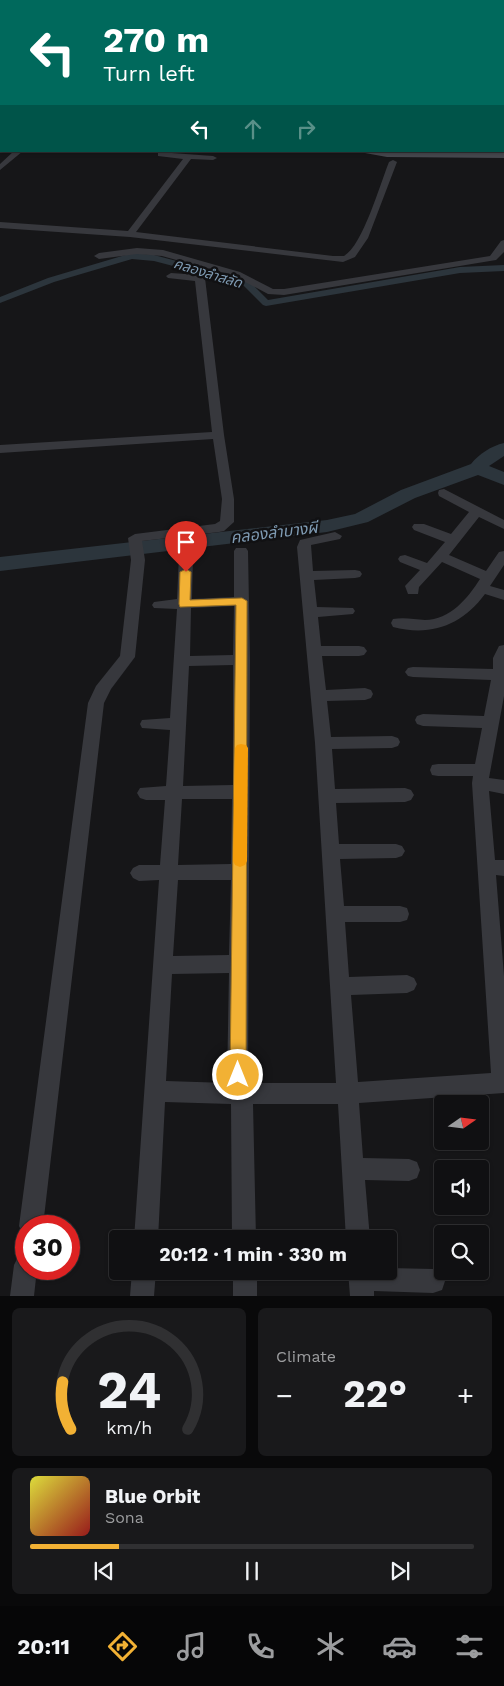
<!DOCTYPE html>
<html lang="en">
<head>
<meta charset="utf-8">
<style>
	body { margin:0; font-family:"Work Sans","Noto Sans Thai",sans-serif; background:#19191b; color:#f1f3f6; height:100vh; display:flex; flex-direction:column; font-size:19px; white-space:nowrap }
	* { box-sizing:border-box; margin:0 }
	p { font-size:16px; color:#9c9d9f }
	.icon { flex:none; width:28px; height:28px; fill:none; stroke:currentColor; stroke-width:2; stroke-linecap:round; stroke-linejoin:round }
	.map { position:relative; height:1296px; overflow:hidden }
	.details { display:flex; flex-direction:column; gap:12px; padding:12px; background:#09090a; flex:1 }
	.details>* { flex:none }
	.top-card { position:absolute; left:0px; top:0px; width:505px; height:152px; box-shadow:0 1px 4px #0004,0 0 0 1px #303032; background:#00695c; color:#fff; overflow:hidden }
	.needle { width:32px; rotate:76deg }
	.buttons { position:absolute; left:434px; top:1095px; display:grid; gap:10px }
	.buttons a { display:grid; place-items:center; width:55px; height:55px; border-radius:5px; background:#101012; box-shadow:0 1px 4px #0004,0 0 0 1px #303032; font-size:25px }
	.speed { position:absolute; left:15px; top:1215px; display:flex; gap:10px; font-size:25px; font-weight:700; text-align:center }
	.speed>* { display:grid; place-content:center; width:65px; height:65px; border-radius:50%; background:#101012; box-shadow:0 1px 4px #0004,0 0 0 1px #303032; line-height:1 }
	.speed .limit { border:8px solid #d22; background:#fff; color:#111 }
	.pin { position:absolute; display:grid; place-items:center; width:42px; height:42px; color:#fff; margin:-51px -21px; border-radius:50% 50% 50% 0; rotate:-45deg; box-shadow:0 0 5px #0007 }
	.pin .icon { rotate:45deg }
	.me { position:absolute; width:55px; margin:-28px; rotate:0deg; stroke-linejoin:round; filter:drop-shadow(0 0 4px #0008) }
	.turn { display:flex; align-items:center; gap:18px; height:105px; padding:0 20px; font-size:22px }
	.turn .icon { width:65px; height:65px; stroke-width:2.5 }
	.turn b { display:block; font-size:35px; line-height:42px }
	.lanes { display:flex; align-items:center; height:48px; padding:0 20px; background:#0003; justify-content:center; gap:25px; direction:ltr }
	.lanes .off { opacity:.35 }
	.big { font-size:38px; font-weight:700; line-height:1.1 }
	.details .tile { flex:1; display:flex; flex-direction:column; justify-content:center; gap:8px; min-width:0; padding:0 18px; border-radius:8px; background:#19191b }
	.details .dial { align-items:center; gap:0 }
	.dial svg { height:130px; overflow:visible; fill:none; stroke:#303032; stroke-width:7; stroke-linecap:round; text-anchor:middle }
	.dial text { fill:#f1f3f6; stroke:none }
	.song { display:flex; align-items:center; gap:15px }
	.cover { width:60px; height:60px; border-radius:8px; background:linear-gradient(135deg,hsl(60 70% 55%),hsl(0 70% 35%)) }
	.played { height:5px; border-radius:2px; background:linear-gradient(90deg,#f2b134 20%,#303032 20%) }
	.keys { display:flex; justify-content:space-around; direction:ltr }
	.heat { display:flex; justify-content:space-between; align-items:center; font-size:28px; direction:ltr }
	.details .tiles { flex:1; display:grid; gap:12px; grid-template-columns:1fr 1fr }
	.tile:last-child { grid-column:span 2 }
	.trip { position:absolute; left:109px; top:1230px; width:288px; height:50px; border-radius:5px; background:#101012; box-shadow:0 1px 4px #0004,0 0 0 1px #303032; font-weight:700; line-height:50px; text-align:center }
	.tab-bar { display:flex; height:80px; justify-content:space-around; align-items:center; background:#060607; color:#9c9d9f }
	.tab-bar .icon { width:35px; height:35px }
	.tab-bar .current { color:#f2b134 }
	.tab-bar b { font-size:22px; color:#f1f3f6 }
	.map>svg:first-child { display:block }
	.lines { fill:none; stroke-linecap:round; stroke-linejoin:round }
	.canal { fill:#2c353c; fill-rule:evenodd }
	.river { fill:#2c353c; fill-rule:evenodd }
	.minor { fill:#37383d; fill-rule:evenodd }
	.secondary { fill:#45474d; fill-rule:evenodd }
	.route { fill:#f2b134; stroke:#9d7322 }
	.slow { fill:#f59e0b }
	.labels { text-anchor:middle; stroke-width:5; stroke-linejoin:round; paint-order:stroke }
	.far-water-label { font-size:14px; font-style:italic; fill:#7f9bb3; stroke:#111113 }
	.water-label { font-size:16px; font-style:italic; fill:#7f9bb3; stroke:#111113 }
</style>
</head>
<body>
<div class="map">
<svg width="504" height="1296" viewBox="0 0 504 1296">
	<rect width="100%" height="100%" fill="#161618"/>
	<g class="lines">
		<!-- canal -->
		<path class="canal" d="M132,253L154,255L248,280L268,300L460,267L504,265V271L460,273L266,306L263,305L242,284L154,261L132,259L54,282L0,303V297L48,278Z"/>
		<!-- river -->
		<path class="river" d="M504,443V456L489,466L504,472V485L478,475L415,498L368,522L327,532L0,571V557L327,520L355,514L401,490L471,464C479,454 491,446 504,443Z"/>
		<!-- minor -->
		<path class="minor" d="M0,41H1V45H0Z
			M14,151H23L0,170V164Z
			M158,152L213,156L217,158L213,160L191,159L136,232L333,256H344C363,245 380,184 389,162L393,160L397,162L368,238L355,257L343,262L130,237L0,228V222L128,231L183,159L158,156Z
			M504,240V252L496,260L284,295L268,294L234,276L162,256L137,254L99,259L94,256L99,253L137,248L163,250L240,272L273,289H284L490,256L501,241Z
			M171,273L200,275L205,278L224,435L234,499V522L224,531L219,532L142,541L145,560L135,657L111,689L104,703L43,1226H26V1236L23,1234L19,1226L88,703L96,686L120,656L131,560L128,538L135,534L215,524L220,521L222,499L213,439L0,453V445L212,432L195,281L168,278L166,276Z
			M444,489L504,520V529L479,517L449,555L486,571L499,552L504,551V565L490,586L504,590V600L485,594C462,625 431,637 393,627L391,623L393,619C403,617 414,619 425,620C450,620 468,598 480,579L442,562L419,587L418,594H408L405,586L420,570L400,562L398,559L400,556L405,555L427,563L445,542L414,530L412,527L414,524H424L451,534L469,512L439,496L438,493L439,490Z
			M335,532L342,536L340,539L311,545L313,571L355,570L360,571L362,574L360,577L355,578L314,580L317,607L353,608L355,611L353,614L318,617L321,646H359L364,647L367,651L364,655L359,656H322L326,690L365,688L371,690L373,694L371,698L365,700L327,701L331,737L392,736L398,738L400,742L398,746L392,748L332,749L335,789L405,788L411,790L414,795L411,800L405,802L336,803L339,844H396L402,846L405,851L402,856L396,858L340,859L344,906H400L407,908L409,914L407,920L400,922H345L349,977L407,975L414,978L417,984L414,990L407,993L351,995L358,1082L491,1073L472,783L473,776H438L432,775L430,770L432,765L438,764H475L482,728L423,726L417,724L415,720L417,716L423,714L484,716L491,680L413,677L408,676L405,672L408,668L413,667L493,669V658L499,646L504,645V696L489,778L504,780V794L489,791L495,860H504V876L496,875L504,976V1093L359,1103L363,1158L409,1159L417,1162L420,1170L417,1178L409,1181L365,1180L370,1239H346L338,1104H253L256,1239H232L231,1104L165,1102L158,1239H134L159,880L139,881L133,878L130,873L133,868L139,865H160L165,800H146L140,798L137,793L140,788L166,786L170,730L142,728L140,724L142,720L170,718L177,609L154,608L152,605L154,602L177,599L179,556L181,553H191L193,556L192,599L234,597V551L236,548H246L248,551L250,660L248,1083H336L315,743L297,547L300,540ZM234,606L233,655L190,656L191,608ZM233,665V785L183,786L189,666ZM182,799H232L231,864L178,865ZM178,880H231L229,955L173,956ZM229,973L227,1083L166,1081L172,974Z
			M26,1253V1269H37L34,1296H10L14,1265L18,1257Z
			M388,1268L433,1269L442,1272L445,1281L442,1290L433,1293L374,1291V1296H350L348,1271H388Z
			M132,1271H156L154,1296H130Z
			M233,1271H257V1296H233Z"/>
		<!-- secondary -->
		<path class="secondary" d="M0,128H1V134H0Z
			M364,151L504,152V158L387,157L365,153Z"/>
	</g>
	<!-- route -->
	<path class="route" d="M186,569L191,572L190,600L242,598L247,601L246,1075L243,1081L238,1083L232,1081L230,1075L236,605L180,607L179,604L180,572Z"/>
	<!-- slow -->
	<path class="slow" d="M241,744L246,745L248,748L247,861L245,865L240,867L235,865L233,861L235,748L237,745Z"/>
	<g class="labels">
		<!-- far-water labels -->
		<g class="far-water-label">
			<text transform="translate(208 273) rotate(17)" y="5">คลองลำสลัด</text>
		</g>
		<!-- water labels -->
		<g class="water-label">
			<text transform="translate(274 532) rotate(-7)" y="6">คลองลำบางผี</text>
		</g>
	</g>
</svg>
<div class="buttons">
<a><svg class="needle" viewBox="-14 -14 28 28"><path d="M0-13l5 13h-10z" fill="#e53935"/><path d="M0 13l5-13h-10z" fill="#9c9d9f"/></svg></a>
<a><svg class="icon" aria-label="sound" viewBox="0 0 24 24"><path d="M4 9h4l5-4v14l-5-4H4zM17 9q2 3 0 6"/></svg></a>
<a><svg class="icon" aria-label="search" viewBox="0 0 24 24"><circle cx="10" cy="10" r="6"/><path d="M15 15l6 6"/></svg></a>
</div>
<div class="speed"><div class="limit">30</div></div>
<div class="pin" style="left:186px;top:572px;background:#d93025"><svg class="icon" aria-label="arrive" viewBox="0 0 24 24"><path d="M6 21V4h12l-3 4 3 4H6"/></svg></div>
<svg class="me" style="left:238px;top:1075px" viewBox="-20 -20 40 40"><circle r="17" fill="#f2b134" stroke="#fff" stroke-width="3"/><path d="M0-11L8 9 0 5-8 9z" fill="#fff"/></svg>
<div class="trip">20:12 · 1 min · 330 m</div>
<div class="top-card">
<div class="turn"><svg class="icon" aria-label="left" viewBox="0 0 24 24"><path d="M17 20v-9H6M10 6l-5 5 5 5"/></svg><div><b>270 m</b>Turn left</div></div>
<div class="lanes"><svg class="icon" aria-label="left" viewBox="0 0 24 24"><path d="M17 20v-9H6M10 6l-5 5 5 5"/></svg><svg class="icon off" aria-label="ahead" viewBox="0 0 24 24"><path d="M12 20V5M6 11l6-6 6 6"/></svg><svg class="icon off" aria-label="right" viewBox="0 0 24 24"><path d="M7 20v-9h11M14 6l5 5-5 5"/></svg></div>
</div>
</div>
<section class="details">
<div class="tiles">
<div class="tile dial"><svg viewBox="0 0 100 80">
<path d="M14 69A42 42 0 1 1 86 69"/>
<path d="M14 69A42 42 0 0 1 9 40" stroke="#f2b134"/>
<text x="50" y="56" font-size="32" font-weight="700">24</text>
<text x="50" y="72" font-size="11">km/h</text>
</svg></div>
<div class="tile"><p>Climate</p>
<div class="heat"><a>−</a><b class="big">22°</b><a>+</a></div>
</div>
<div class="tile">
<div class="song"><i class="cover"></i><div><b>Blue Orbit</b><p>Sona</p></div></div>
<div class="played"></div>
<div class="keys"><svg class="icon" aria-label="previous" viewBox="0 0 24 24"><path d="M18 5L8 12l10 7zM5 5v14"/></svg><svg class="icon" aria-label="pause" viewBox="0 0 24 24"><path d="M8 5v14M16 5v14"/></svg><svg class="icon" aria-label="next" viewBox="0 0 24 24"><path d="M6 5l10 7-10 7zM19 5v14"/></svg></div>
</div>
</div>
</section>
<nav class="tab-bar">
<b>20:11</b>
<svg class="icon current" aria-label="directions" viewBox="0 0 24 24"><path d="M12 3l9 9-9 9-9-9zM9 14v-3h6M13 9l2 2-2 2"/></svg>
<svg class="icon" aria-label="music" viewBox="0 0 24 24"><path d="M9 18V5l10-2v13"/><circle cx="6" cy="18" r="3"/><circle cx="16" cy="16" r="3"/></svg>
<svg class="icon" aria-label="phone" viewBox="0 0 24 24"><path d="M5 4h4l2 5-3 2q2 4 5 5l2-3 5 2v4C11 20 4 13 5 4z"/></svg>
<svg class="icon" aria-label="climate" viewBox="0 0 24 24"><path d="M12 3v18M4 7l16 10M4 17L20 7"/></svg>
<svg class="icon" aria-label="car" viewBox="0 0 24 24"><path d="M5 17H2v-5l4-1 3-4h7l3 4 3 1v5h-3M9 17h6M6 11h13"/><circle cx="7" cy="17" r="2"/><circle cx="17" cy="17" r="2"/></svg>
<svg class="icon" aria-label="filters" viewBox="0 0 24 24"><path d="M4 7h16M4 17h16"/><circle cx="9" cy="7" r="2"/><circle cx="15" cy="17" r="2"/></svg>
</nav>
</body>
</html>
